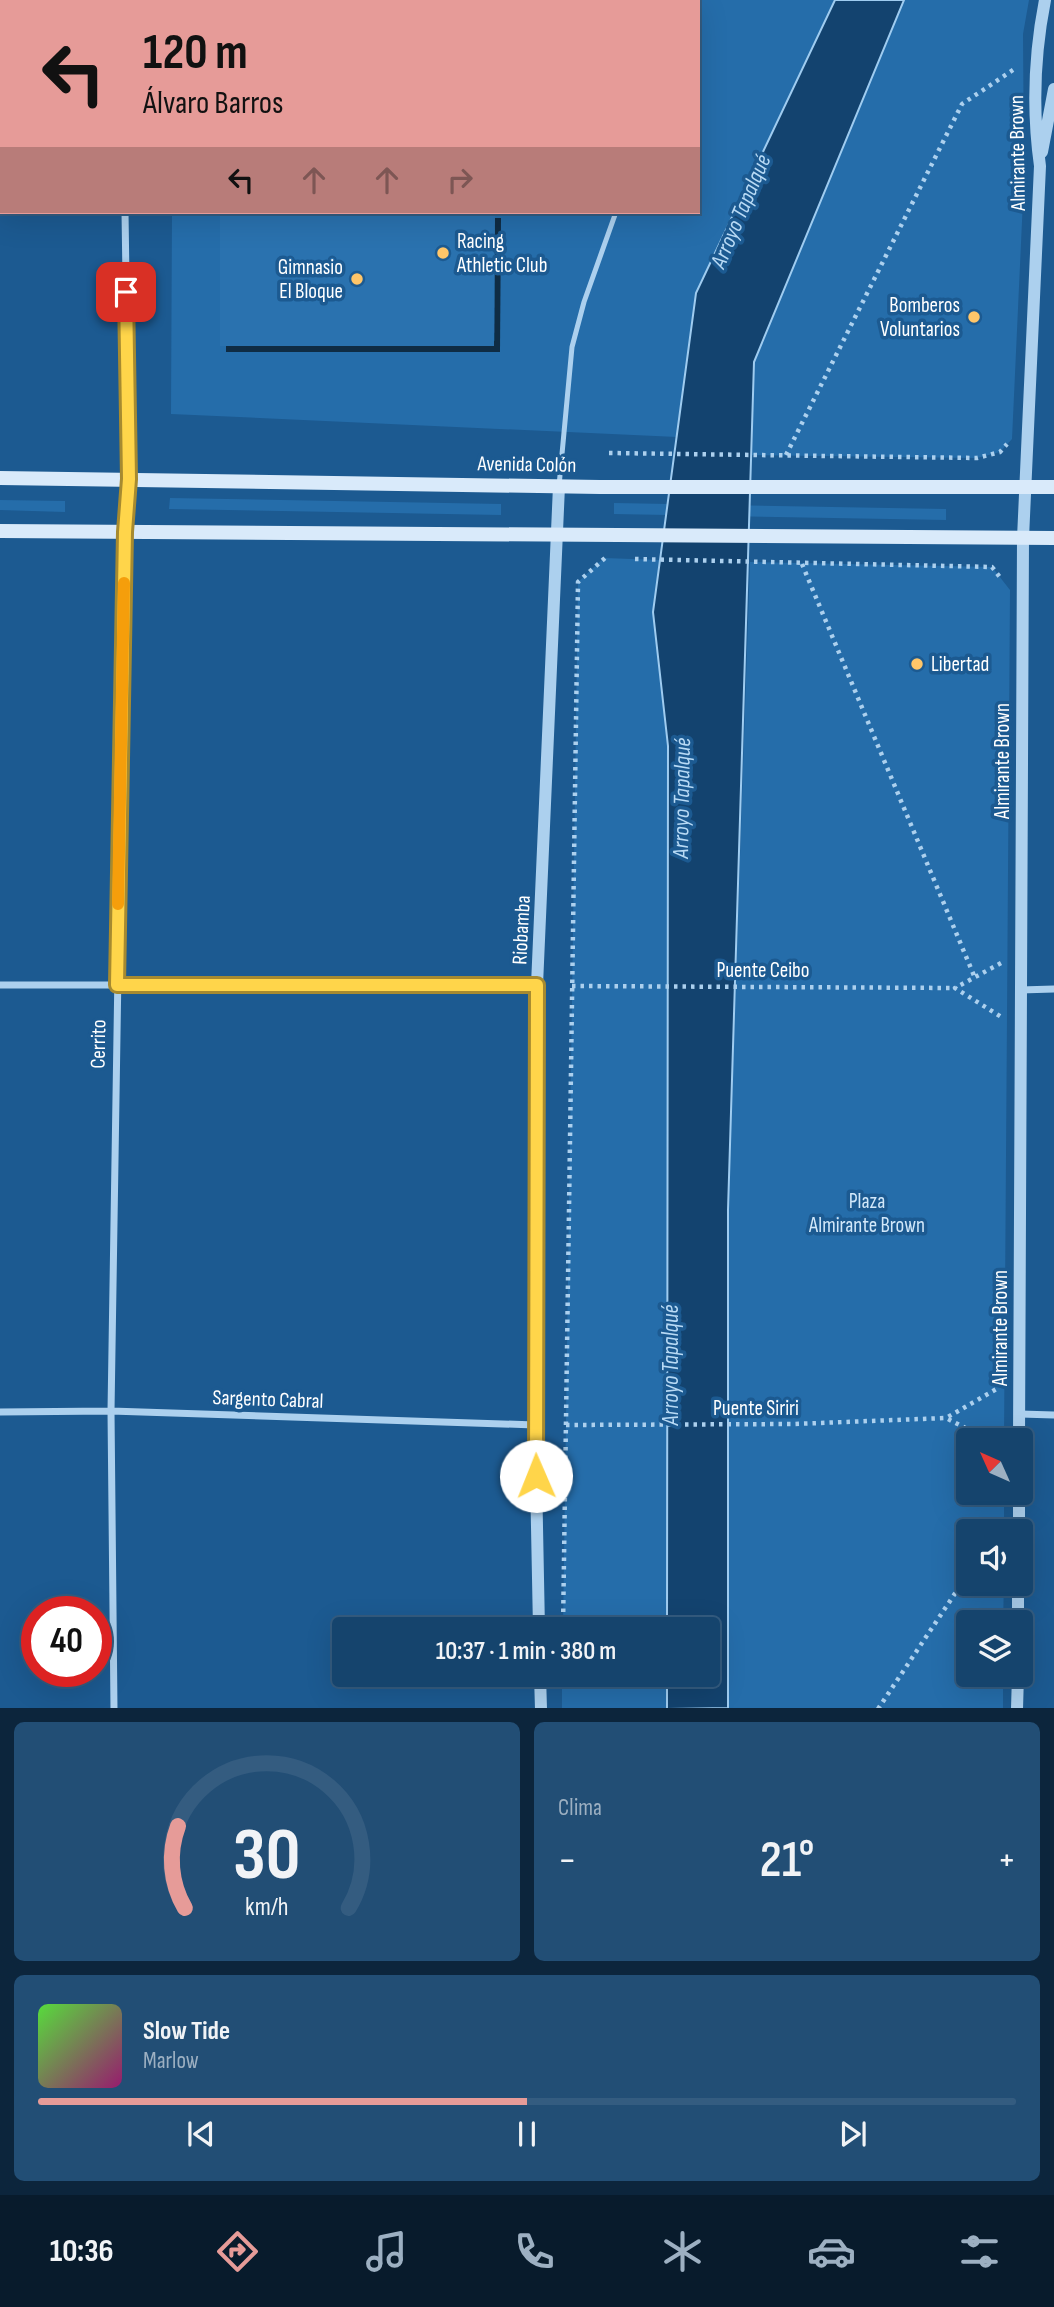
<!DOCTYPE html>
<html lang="es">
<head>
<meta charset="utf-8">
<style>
	body { margin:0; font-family:"Sofia Sans Condensed",sans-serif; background:#224e75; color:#f1f3f6; height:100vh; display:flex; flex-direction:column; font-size:26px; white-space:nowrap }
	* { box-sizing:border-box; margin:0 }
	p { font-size:23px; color:#9db0c2 }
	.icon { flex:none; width:38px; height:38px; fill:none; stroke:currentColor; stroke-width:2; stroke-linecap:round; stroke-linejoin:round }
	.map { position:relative; height:1708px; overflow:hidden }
	.details { display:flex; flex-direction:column; gap:14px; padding:14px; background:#0c253c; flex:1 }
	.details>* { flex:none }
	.banner { position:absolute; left:0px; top:0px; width:700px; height:214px; box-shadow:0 7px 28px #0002,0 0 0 2px #345c80; background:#e69b98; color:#111; overflow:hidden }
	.needle { width:46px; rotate:315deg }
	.buttons { position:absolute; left:956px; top:1428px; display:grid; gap:14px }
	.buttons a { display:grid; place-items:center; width:77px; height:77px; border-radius:7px; background:#15446d; box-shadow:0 7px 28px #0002,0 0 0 2px #345c80; font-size:35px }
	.speed { position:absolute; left:21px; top:1596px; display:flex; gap:14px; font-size:35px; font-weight:700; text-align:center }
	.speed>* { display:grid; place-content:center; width:91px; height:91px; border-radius:50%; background:#15446d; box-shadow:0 7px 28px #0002,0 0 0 2px #345c80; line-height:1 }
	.speed .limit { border:10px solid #d22; background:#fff; color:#111 }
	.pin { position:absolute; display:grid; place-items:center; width:60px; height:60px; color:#fff; margin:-30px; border-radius:14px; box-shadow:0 4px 10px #0006 }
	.me { position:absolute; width:77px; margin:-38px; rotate:359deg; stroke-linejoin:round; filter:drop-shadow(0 0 5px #0008) }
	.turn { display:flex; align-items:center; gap:24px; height:147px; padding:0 28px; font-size:32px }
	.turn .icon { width:91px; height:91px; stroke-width:2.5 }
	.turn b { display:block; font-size:49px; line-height:60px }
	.lanes { display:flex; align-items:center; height:66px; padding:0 28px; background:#0003; justify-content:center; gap:35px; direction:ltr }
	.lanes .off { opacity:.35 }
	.big { font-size:52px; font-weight:600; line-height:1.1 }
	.details .card { flex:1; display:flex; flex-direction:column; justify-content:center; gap:10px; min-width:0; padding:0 24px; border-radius:10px; background:#224e75 }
	.details .dial { align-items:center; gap:0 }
	.dial svg { height:182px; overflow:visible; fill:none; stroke:#345c80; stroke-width:7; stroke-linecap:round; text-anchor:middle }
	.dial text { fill:#f1f3f6; stroke:none }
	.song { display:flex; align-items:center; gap:21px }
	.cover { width:84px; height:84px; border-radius:10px; background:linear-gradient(135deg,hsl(110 70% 55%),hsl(320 70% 35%)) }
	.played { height:7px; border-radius:4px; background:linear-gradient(90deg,#e69b98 50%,#345c80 50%) }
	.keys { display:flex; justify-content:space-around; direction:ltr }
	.heat { display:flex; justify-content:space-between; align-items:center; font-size:38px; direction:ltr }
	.details .tiles { flex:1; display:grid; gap:14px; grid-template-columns:1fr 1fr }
	.card:last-child { grid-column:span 2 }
	.trip { position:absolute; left:332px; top:1617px; width:388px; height:70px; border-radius:7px; background:#15446d; box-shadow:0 7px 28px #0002,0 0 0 2px #345c80; font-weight:600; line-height:70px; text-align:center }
	.dock { display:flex; height:112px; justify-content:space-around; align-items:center; background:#081b2c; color:#9db0c2 }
	.dock .icon { width:49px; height:49px }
	.dock .selected { color:#e69b98 }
	.dock b { font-size:32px; color:#f1f3f6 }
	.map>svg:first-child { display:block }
	.green { fill:#256daa }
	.water { fill:#13436f; stroke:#9fccf0; stroke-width:2 }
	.building { fill:#2b72af; filter:url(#shadow) }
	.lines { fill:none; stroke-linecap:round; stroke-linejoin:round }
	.path { stroke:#acd0ee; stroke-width:4.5; stroke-dasharray:3.5 5; stroke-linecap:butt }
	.service { stroke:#acd0ee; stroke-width:5 }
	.minor { stroke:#acd0ee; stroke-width:7 }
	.tertiary { stroke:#acd0ee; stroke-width:12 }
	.secondary { stroke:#d9eafa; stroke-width:14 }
	.route-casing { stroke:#a68a30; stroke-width:18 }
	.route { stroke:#ffd54a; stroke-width:12 }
	.slow { stroke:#f59e0b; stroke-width:12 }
	.poi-dot { fill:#ffc669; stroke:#1c5a91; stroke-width:2.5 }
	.labels { text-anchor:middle; stroke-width:7; stroke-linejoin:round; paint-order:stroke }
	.street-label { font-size:21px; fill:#fff; stroke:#1c5a91 }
	.poi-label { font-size:21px; fill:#fff; stroke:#1c5a91; text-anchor:start }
	.park-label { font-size:21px; fill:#d2e8fa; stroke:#1c5a91 }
	.water-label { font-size:23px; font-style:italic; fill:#b8daf5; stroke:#1c5a91 }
</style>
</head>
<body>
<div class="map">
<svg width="1054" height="1709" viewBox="0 0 1054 1709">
	<defs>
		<filter id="shadow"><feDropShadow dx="6" dy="6" stdDeviation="0" flood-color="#0009"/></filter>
	</defs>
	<rect width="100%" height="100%" fill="#1c5a91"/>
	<!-- green -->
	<path class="green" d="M173,0H835L696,293L677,437L171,414L172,212H698V2Z
		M904,0H1029L1023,34L1024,178L1012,439L1000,452L977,458L752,455L754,362Z
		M170,498L501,504V515L169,509Z
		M0,500L65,501V512L0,510Z
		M614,503L946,509V520L614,514Z
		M604,558L660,560L653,612L668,746L667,1629H563L578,582Z
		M750,562L992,567L1010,590L1004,1440H968V1493H1004V1531H968V1584H1004L1003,1622H968V1675H1003V1708L728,1709V1210Z
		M562,1675H667V1708L562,1709Z"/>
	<!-- water -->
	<path class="water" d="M835,0H904L754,362L728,1210V1708L667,1709V1675H709V1629H667L668,746L653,612L696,293Z"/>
	<!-- building -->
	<path class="building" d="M220,212H495L494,346H220Z"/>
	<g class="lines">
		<!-- path -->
		<path class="path" d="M609,453L977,458L1000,452L1007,444
			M786,455L962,104L1016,68
			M635,559L992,567L1002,580
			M802,564L975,978
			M1001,963L955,988L1003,1018
			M572,986L955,988
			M566,1425L794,1424L946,1418
			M989,1440L946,1418L1000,1387
			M563,1629L578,582L605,558
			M878,1709L968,1574"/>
		<!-- service -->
		<path class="service" d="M212,0V2
			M697,2L698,0
			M559,486L572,347L584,302L616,212"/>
		<!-- minor -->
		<path class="minor" d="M123,2V0
			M0,30H2
			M0,985H537
			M1020,990L1054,989
			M0,1412L111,1411L535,1425
			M1020,1414L1054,1415
			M114,1709L111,1411L125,532L129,479L125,212"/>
		<!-- tertiary -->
		<path class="tertiary" d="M1042,152L1054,89
			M1019,1440L1023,538L1040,166C1032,109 1034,56 1045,0
			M1019,1531V1493
			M1018,1622V1584
			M539,1629L535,1425L537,985L559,486
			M540,1675L541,1709
			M1017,1709L1018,1675"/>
		<!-- secondary -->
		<path class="secondary" d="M0,478L600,487H1054
			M0,531L1054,538"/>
	</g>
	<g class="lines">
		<!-- route casing -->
		<g class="route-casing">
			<path id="route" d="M126,292L129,479L125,532L117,985H537L536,1476"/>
		</g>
		<!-- route -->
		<use href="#route" class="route"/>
		<!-- slow -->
		<path class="slow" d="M118,904L124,583"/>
	</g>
	<!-- markers -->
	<g class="poi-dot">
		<circle cx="443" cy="253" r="7"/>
		<circle cx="357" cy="279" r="7"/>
		<circle cx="974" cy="317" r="7"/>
		<circle cx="917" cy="664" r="7"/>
	</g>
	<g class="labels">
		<!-- street labels -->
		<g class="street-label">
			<text transform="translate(1017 153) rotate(-91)" y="7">Almirante Brown</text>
			<text transform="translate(527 464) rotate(1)" y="7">Avenida Colón</text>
			<text transform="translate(1002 761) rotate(-90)" y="7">Almirante Brown</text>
			<text transform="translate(521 930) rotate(-87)" y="7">Riobamba</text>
			<text x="763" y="977">Puente Ceibo</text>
			<text transform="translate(98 1044) rotate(-89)" y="7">Cerrito</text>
			<text transform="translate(1000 1328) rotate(-90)" y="7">Almirante Brown</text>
			<text transform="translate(268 1399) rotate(2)" y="7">Sargento Cabral</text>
			<text x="756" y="1415">Puente Siriri</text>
		</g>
		<!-- poi labels -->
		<g class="poi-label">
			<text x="457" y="248">Racing<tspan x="457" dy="24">Athletic Club</tspan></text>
			<text x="343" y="274" text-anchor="end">Gimnasio<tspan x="343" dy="24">El Bloque</tspan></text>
			<text x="960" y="312" text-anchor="end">Bomberos<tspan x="960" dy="24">Voluntarios</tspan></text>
			<text x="931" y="671">Libertad</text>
		</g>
		<!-- park labels -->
		<g class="park-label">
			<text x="867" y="1208">Plaza<tspan x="867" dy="24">Almirante Brown</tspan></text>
		</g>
		<!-- water labels -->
		<g class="water-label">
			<text transform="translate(740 211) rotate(-67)" y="8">Arroyo Tapalqué</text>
			<text transform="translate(681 798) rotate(-89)" y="8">Arroyo Tapalqué</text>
			<text transform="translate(670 1365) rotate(-90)" y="8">Arroyo Tapalqué</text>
		</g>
	</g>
</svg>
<div class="buttons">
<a><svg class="needle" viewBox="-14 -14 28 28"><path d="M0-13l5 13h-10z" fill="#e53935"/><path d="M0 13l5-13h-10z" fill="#9db0c2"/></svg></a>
<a><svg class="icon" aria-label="sound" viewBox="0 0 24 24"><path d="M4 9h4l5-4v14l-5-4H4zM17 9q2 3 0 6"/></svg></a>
<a><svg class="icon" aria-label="layers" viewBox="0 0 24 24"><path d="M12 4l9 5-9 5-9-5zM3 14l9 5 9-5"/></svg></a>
</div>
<div class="speed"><div class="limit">40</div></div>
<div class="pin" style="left:126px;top:292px;background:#d93025"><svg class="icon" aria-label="arrive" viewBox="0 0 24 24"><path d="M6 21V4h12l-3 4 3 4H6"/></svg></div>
<svg class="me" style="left:536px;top:1476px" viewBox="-20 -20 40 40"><circle r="19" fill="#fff"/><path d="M0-13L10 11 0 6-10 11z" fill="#ffd54a"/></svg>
<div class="trip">10:37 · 1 min · 380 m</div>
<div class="banner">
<div class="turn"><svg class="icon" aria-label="left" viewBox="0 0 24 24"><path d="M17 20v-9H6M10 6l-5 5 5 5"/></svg><div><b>120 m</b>Álvaro Barros</div></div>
<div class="lanes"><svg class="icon" aria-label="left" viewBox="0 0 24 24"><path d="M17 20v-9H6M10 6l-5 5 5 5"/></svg><svg class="icon off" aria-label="ahead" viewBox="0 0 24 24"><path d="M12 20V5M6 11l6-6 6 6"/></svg><svg class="icon off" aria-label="ahead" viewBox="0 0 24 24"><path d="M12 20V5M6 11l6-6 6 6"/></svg><svg class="icon off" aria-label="right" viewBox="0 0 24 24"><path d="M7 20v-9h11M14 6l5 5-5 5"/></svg></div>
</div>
</div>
<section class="details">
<div class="tiles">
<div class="card dial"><svg viewBox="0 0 100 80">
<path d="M14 69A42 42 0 1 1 86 69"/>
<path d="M14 69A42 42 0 0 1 11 33" stroke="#e69b98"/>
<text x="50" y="56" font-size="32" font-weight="700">30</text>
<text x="50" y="72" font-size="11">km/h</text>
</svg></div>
<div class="card"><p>Clima</p>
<div class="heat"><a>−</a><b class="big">21°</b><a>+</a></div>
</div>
<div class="card">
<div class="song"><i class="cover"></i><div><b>Slow Tide</b><p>Marlow</p></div></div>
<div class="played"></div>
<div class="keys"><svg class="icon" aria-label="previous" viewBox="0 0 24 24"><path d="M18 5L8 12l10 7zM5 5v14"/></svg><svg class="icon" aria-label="pause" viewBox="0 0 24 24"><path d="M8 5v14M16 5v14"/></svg><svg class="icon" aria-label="next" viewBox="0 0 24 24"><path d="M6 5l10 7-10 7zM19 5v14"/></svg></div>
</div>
</div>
</section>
<nav class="dock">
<b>10:36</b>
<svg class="icon selected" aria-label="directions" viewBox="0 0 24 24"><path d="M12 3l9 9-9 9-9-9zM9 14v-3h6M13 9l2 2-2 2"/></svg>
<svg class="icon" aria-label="music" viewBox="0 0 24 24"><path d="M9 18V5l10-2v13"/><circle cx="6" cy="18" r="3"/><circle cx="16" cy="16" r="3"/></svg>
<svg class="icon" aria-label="phone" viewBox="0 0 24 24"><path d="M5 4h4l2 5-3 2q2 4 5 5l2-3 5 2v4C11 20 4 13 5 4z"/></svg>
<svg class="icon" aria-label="climate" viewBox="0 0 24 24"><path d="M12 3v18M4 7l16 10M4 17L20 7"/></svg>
<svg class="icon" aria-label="car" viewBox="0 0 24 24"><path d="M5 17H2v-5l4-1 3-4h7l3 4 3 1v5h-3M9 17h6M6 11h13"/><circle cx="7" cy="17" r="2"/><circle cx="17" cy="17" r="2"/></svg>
<svg class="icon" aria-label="filters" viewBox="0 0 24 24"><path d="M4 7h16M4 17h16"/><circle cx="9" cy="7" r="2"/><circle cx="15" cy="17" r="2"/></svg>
</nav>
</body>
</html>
